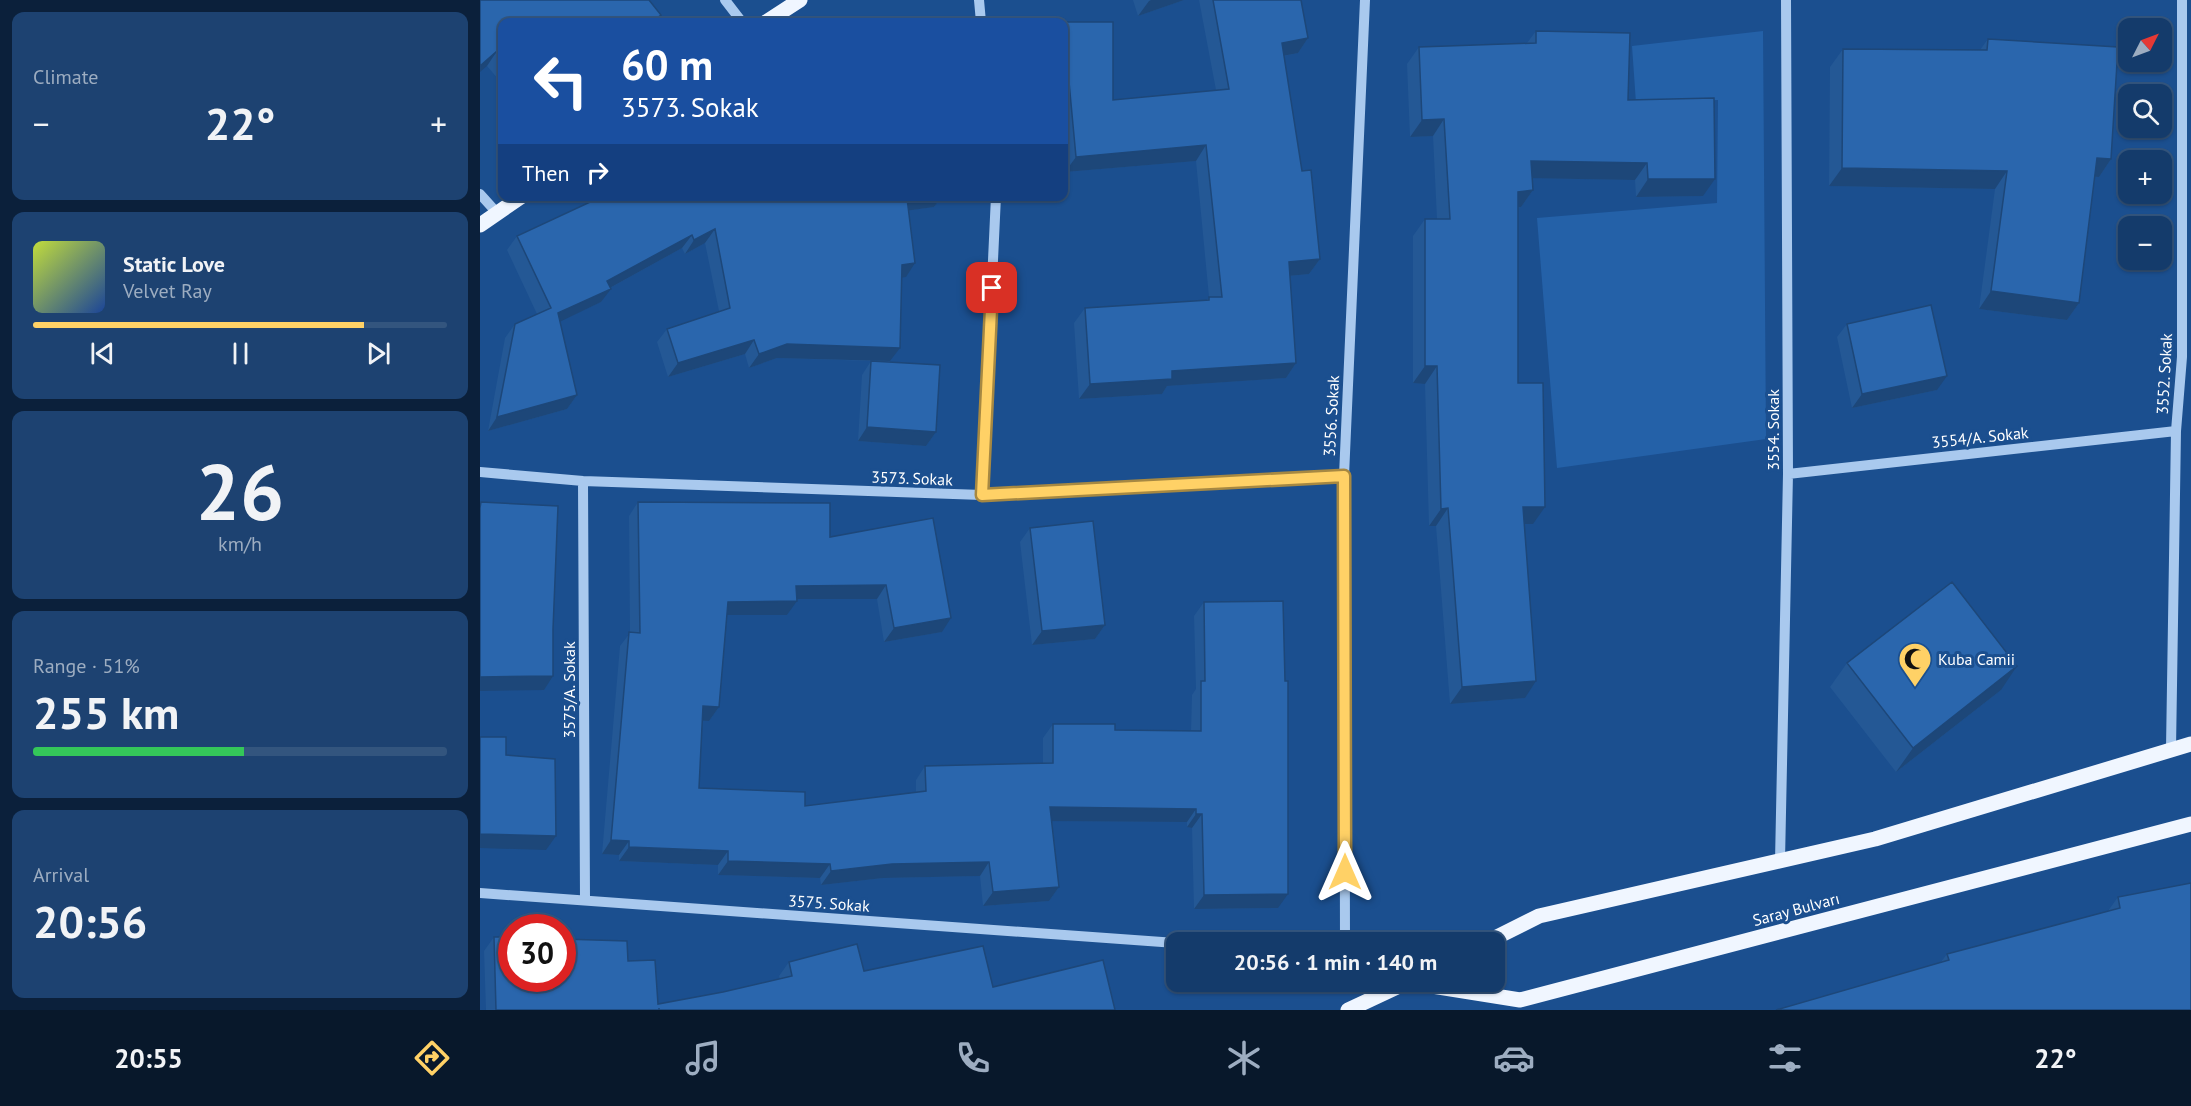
<!DOCTYPE html>
<html lang="en">
<head>
<meta charset="utf-8">
<style>
	body { margin:0; font-family:"PT Sans",sans-serif; background:#1d4271; color:#f1f3f6; height:100vh; display:flex; flex-direction:column; font-size:22px; white-space:nowrap }
	* { box-sizing:border-box; margin:0 }
	p { font-size:20px; color:#9dadc1 }
	.icon { flex:none; width:33px; height:33px; fill:none; stroke:currentColor; stroke-width:2; stroke-linecap:round; stroke-linejoin:round }
	.map { position:relative; flex:1; overflow:hidden }
	.drawer { display:flex; flex-direction:column; gap:12px; padding:12px; background:#0b203b; width:480px }
	.drawer>* { flex:none }
	.hud { position:absolute; left:18px; top:18px; width:570px; height:183px; border-radius:12px; box-shadow:0 2px 4px #0004,0 0 0 2px #33557e; background:#1a4fa0; color:#fff; overflow:hidden }
	.needle { width:39px; rotate:48deg }
	.controls { position:absolute; left:1638px; top:18px; display:grid; gap:12px }
	.controls a { display:grid; place-items:center; width:54px; height:54px; border-radius:12px; background:#143b6b; box-shadow:0 2px 4px #0004,0 0 0 2px #33557e; font-size:30px }
	.speed { position:absolute; left:18px; top:914px; display:flex; gap:12px; font-size:30px; font-weight:700; text-align:center }
	.speed>* { display:grid; place-content:center; width:78px; height:78px; border-radius:50%; background:#143b6b; box-shadow:0 2px 4px #0004,0 0 0 2px #33557e; line-height:1 }
	.speed .limit { border:9px solid #d22; background:#fff; color:#111 }
	.pin { position:absolute; display:grid; place-items:center; width:51px; height:51px; color:#fff; margin:-26px; border-radius:12px; box-shadow:0 3px 9px #0006 }
	.me { position:absolute; width:66px; margin:-33px; rotate:0deg; stroke-linejoin:round; filter:drop-shadow(0 0 4px #0008) }
	.turn { display:flex; align-items:center; gap:21px; height:126px; padding:0 24px; font-size:27px }
	.turn .icon { width:78px; height:78px; stroke-width:2.5 }
	.turn b { display:block; font-size:42px; line-height:51px }
	.then { display:flex; align-items:center; height:57px; padding:0 24px; background:#0003; gap:12px; font-size:22px }
	.big { font-size:45px; font-weight:700; line-height:1.1 }
	.drawer .widget { flex:1; display:flex; flex-direction:column; justify-content:center; gap:9px; min-width:0; padding:0 21px; border-radius:12px; background:#1d4271 }
	.drawer .dial { align-items:center; gap:0 }
	.dial b { font-size:78px; line-height:1 }
	.song { display:flex; align-items:center; gap:18px }
	.cover { width:72px; height:72px; border-radius:9px; background:linear-gradient(135deg,hsl(70 70% 55%),hsl(220 70% 35%)) }
	.played { height:6px; border-radius:3px; background:linear-gradient(90deg,#ffd166 80%,#33557e 80%) }
	.keys { display:flex; justify-content:space-around; direction:ltr }
	.heat { display:flex; justify-content:space-between; align-items:center; font-size:33px; direction:ltr }
	.charge { height:9px; border-radius:4px; background:linear-gradient(90deg,#34c759 51%,#33557e 0) }
	.trip { position:absolute; left:686px; top:932px; width:339px; height:60px; border-radius:12px; background:#143b6b; box-shadow:0 2px 4px #0004,0 0 0 2px #33557e; font-weight:700; line-height:60px; text-align:center }
	.dock { display:flex; height:96px; justify-content:space-around; align-items:center; background:#08182b; color:#9dadc1 }
	.dock .icon { width:42px; height:42px }
	.dock .active { color:#ffd166 }
	.dock b { font-size:27px; color:#f1f3f6 }
	main { display:flex; flex:1; min-height:0 }
	.map>svg:first-child { display:block }
	.green { fill:#2461a8 }
	.lines { fill:none; stroke-linecap:round; stroke-linejoin:round }
	.minor { stroke:#a9c9ee; stroke-width:10 }
	.major { stroke:#f0f6ff; stroke-width:15 }
	.wall { fill:#245895 }
	.shaded-wall { fill:#1d4779 }
	.building { fill:#2a66ad; stroke:#1d4779; stroke-width:1.5 }
	.route-casing { stroke:#a68842; stroke-width:15 }
	.route { stroke:#ffd166; stroke-width:10 }
	.labels { text-anchor:middle; stroke-width:6; stroke-linejoin:round; paint-order:stroke }
	.street-label { font-size:16px; fill:#fff; stroke:#1b4f8f }
	.poi-label { font-size:16px; fill:#fff; stroke:#1b4f8f; text-anchor:start }
</style>
</head>
<body>
<main>
<section class="drawer">
<div class="widget"><p>Climate</p>
<div class="heat"><a>−</a><b class="big">22°</b><a>+</a></div>
</div>
<div class="widget">
<div class="song"><i class="cover"></i><div><b>Static Love</b><p>Velvet Ray</p></div></div>
<div class="played"></div>
<div class="keys"><svg class="icon" aria-label="previous" viewBox="0 0 24 24"><path d="M18 5L8 12l10 7zM5 5v14"/></svg><svg class="icon" aria-label="pause" viewBox="0 0 24 24"><path d="M8 5v14M16 5v14"/></svg><svg class="icon" aria-label="next" viewBox="0 0 24 24"><path d="M6 5l10 7-10 7zM19 5v14"/></svg></div>
</div>
<div class="widget dial"><b>26</b><p>km/h</p></div>
<div class="widget"><p>Range · 51%</p><b class="big">255 km</b><div class="charge"></div></div>
<div class="widget"><p>Arrival</p><b class="big">20:56</b></div>
</section>
<div class="map">
<svg width="1711" height="1010" viewBox="0 0 1711 1010">
	<rect width="100%" height="100%" fill="#1b4f8f"/>
	<!-- green -->
	<path class="green" d="M1283,31L1286,439L1077,468L1057,218L1237,203L1238,100L1156,103L1152,46Z"/>
	<g class="lines">
		<!-- minor -->
		<path class="minor" d="M245,0L262,22
			M499,0L501,22
			M0,194L18,214
			M0,472L103,481L502,495L864,476
			M1308,474L1696,431
			M103,481L105,900
			M502,495L516,196
			M1691,749L1696,431L1702,357V0
			M1300,861L1308,474L1306,0
			M0,893L696,943
			M865,942L864,476L885,0"/>
		<!-- major -->
		<path class="major" d="M286,22L320,0
			M0,225L42,196
			M1007,942L1059,916L1395,839L1711,744
			M927,982L1040,1000L1711,824
			M868,1010L930,981"/>
	</g>
	<!-- wall -->
	<path class="wall" d="M0,0L176,22H22V77L19,80L7,66Z
		M653,0H704L658,16Z
		M719,0H821L828,38L818,53L804,56L822,171L831,170L840,259L829,274L810,276L816,363L806,378L687,386L682,394L599,399L594,323L605,308L727,300L729,297L716,161L585,172L584,151V22H534H633V100L736,90Z
		M1056,31L1148,100L1223,196L1156,197L1155,180L1052,178L1053,190L1041,207L1038,208V383L1053,524H1044L1045,698L970,704L956,526H949L945,384L933,383V236L945,219H957L953,136L930,137L927,64L939,47L1047,43Z
		M1508,39L1631,159L1619,177H1615L1599,303L1587,320L1499,309L1515,189L1349,186L1350,67L1363,49L1500,50Z
		M123,196H462L454,207L429,210L426,277H422L410,361L456,432L446,446L378,441L382,375L391,361L297,358L269,368L265,354L188,377L177,342L187,329L239,311L225,243L205,254L202,248L130,288L121,302L80,321L97,395L87,409L8,431L25,338L35,324L57,314L27,250L37,236Z
		M1367,324L1457,390L1372,408L1357,337Z
		M158,502L350,537L462,632L404,642L397,599H317L307,615H247L239,707L229,721L222,720L219,788L325,806L436,792V780L445,766L563,763V738L573,724L635,730L711,731L712,695L716,689L714,616L724,602L798,908L714,909L712,828L707,827V822L572,821L579,887L569,901L503,906L500,876L403,878L341,885L340,878L238,875V865L139,861V855L122,854L140,646L150,633L149,516Z
		M550,528L625,625L615,639L552,645L540,542Z
		M1367,663L1521,690L1416,772L1350,687Z
		M1638,897L1711,1010H1295L1461,962L1467,954L1628,911Z
		M14,937L148,961L178,1004L243,992L300,979L299,976L309,962L513,987L635,1010H6L4,951Z"/>
	<!-- shaded-wall -->
	<path class="shaded-wall" d="M671,0H704L658,16L669,1Z
		M828,38L818,53L792,58L802,43Z
		M17,51L7,66L0,72V66Z
		M584,82H589L584,90Z
		M964,119L953,136L930,137L942,120Z
		M726,145L716,161L585,172L596,157Z
		M1617,158L1631,159L1619,177L1604,176Z
		M1051,161L1167,163L1155,180L1039,178Z
		M1362,168L1527,171L1515,189L1349,186Z
		M1168,179H1235L1223,196L1156,197Z
		M1053,190L1041,207L1026,209L1038,192Z
		M439,196H462L454,207L417,212L427,198Z
		M235,229L225,243L205,254L214,240Z
		M212,235L202,248L117,295L127,281Z
		M840,259L829,274L798,277L809,262Z
		M435,263L426,277L412,279L422,265Z
		M131,289L121,302L69,327L78,313Z
		M1511,291L1599,303L1587,320L1499,309Z
		M274,340L265,354L188,377L198,363Z
		M307,344L420,348L410,361L297,358L269,368L279,354Z
		M816,363L806,378L687,386L682,394L599,399L610,384L692,371Z
		M945,366H957L945,384L933,383Z
		M1467,376L1457,390L1372,408L1382,394Z
		M97,395L87,409L8,431L17,417Z
		M387,427L456,432L446,446L378,441Z
		M1043,507H1065L1053,524H1031Z
		M968,508L956,526H949L961,509Z
		M406,585L397,599H307L316,586Z
		M317,601L307,615H238L248,602Z
		M471,618L462,632L404,642L414,628Z
		M625,625L615,639L552,645L562,631Z
		M1537,666L1521,690L1416,772L1433,748Z
		M73,676L64,690L0,691V677Z
		M1056,681L1045,698L970,704L982,687Z
		M223,706L239,707L229,721L213,720Z
		M570,807L716,809L707,822L561,821Z
		M716,814H722L712,828L707,827Z
		M0,834L76,836L66,850L0,848Z
		M131,840L149,841L139,855L122,854Z
		M149,847L248,851L238,865L139,861Z
		M248,861L350,864L340,878L238,875Z
		M509,862L500,876L403,878L341,885L351,871L412,864Z
		M579,887L569,901L503,906L513,892Z
		M808,894L798,908L714,909L724,895Z"/>
	<!-- building -->
	<path class="building" d="M0,0H169L181,15L172,22H104L102,20L99,22H86L83,18L77,22H22V57L17,51L0,66Z
		M733,0H821L828,38L802,43L822,171L831,170L840,259L809,262L816,363L692,371V379L610,384L605,308L729,300V297H742L726,145L596,157L589,82H584V22H534H633V100L749,89Z
		M1056,31L1150,33L1148,100L1234,98L1235,179H1168L1167,163L1051,161L1053,190L1038,192V383H1063L1065,507H1043L1056,681L982,687L968,508L961,509L957,366H945V219H970L964,119L942,120L939,47L1056,43Z
		M1508,39L1638,47L1631,159L1617,158L1599,303L1511,291L1527,171L1362,168L1363,49L1507,50Z
		M123,196H439L427,198L435,263L422,265L420,348L307,344L279,354L274,340L198,363L187,329L250,308L235,229L214,240L212,235L127,281L131,289L78,313L97,395L17,417L35,324L71,308L37,236Z
		M1451,305L1467,376L1382,394L1367,324Z
		M391,361L460,365L456,432L387,427Z
		M1,502L78,506L73,629V676L0,677V508Z
		M158,502L350,503V537L453,518L471,618L414,628L406,585L316,586L317,601L248,602L239,707L223,706L219,788L325,792V806L446,791L445,766L573,763V724H635V730L721,731V681H725L724,602L803,601L805,681H808V894L724,895L722,814H716V809L570,807L579,887L513,892L509,862L412,864L351,871L350,864L248,861V851L149,847V841L131,840L149,632L160,633Z
		M613,521L625,625L562,631L550,528Z
		M1472,582L1537,666L1433,748L1367,663Z
		M0,737H26V755L75,759L76,836L0,834Z
		M1711,883V1010H1296L1469,960L1467,954L1640,908L1638,897Z
		M14,937H32V978H82V939L147,941L148,961L175,960L178,1004L243,992L312,976L309,962L377,944L384,971L503,946L513,987L623,960L635,1010H179V1008V1010H16Z"/>
	<g class="lines">
		<!-- route casing -->
		<g class="route-casing">
			<path id="route" d="M512,288L502,495L864,476L865,872"/>
		</g>
		<!-- route -->
		<use href="#route" class="route"/>
	</g>
	<!-- icons -->
	<defs>
		<g id="mosque-pin" transform="scale(1.725)"><path d="M0 17L-7.5 6A9.5 9.5 0 1 1 7.5 6Z" fill="#ffd166" stroke="#1b4f8f"/><path d="M3.5-4.9A6 6 0 1 0 3.5 4.9A5 5 0 1 1 3.5-4.9Z" fill="#111"/></g>
	</defs>
	<g fill-rule="evenodd">
		<use href="#mosque-pin" x="1435" y="659"/>
	</g>
	<g class="labels">
		<!-- street labels -->
		<g class="street-label">
			<text transform="translate(1684 374) rotate(-87)" y="6">3552. Sokak</text>
			<text transform="translate(851 416) rotate(-87)" y="6">3556. Sokak</text>
			<text transform="translate(1293 430) rotate(-90)" y="6">3554. Sokak</text>
			<text transform="translate(1500 437) rotate(-6)" y="6">3554/A. Sokak</text>
			<text transform="translate(432 478) rotate(2)" y="6">3573. Sokak</text>
			<text transform="translate(89 690) rotate(-90)" y="6">3575/A. Sokak</text>
			<text transform="translate(349 903) rotate(4)" y="6">3575. Sokak</text>
			<text transform="translate(1316 909) rotate(-15)" y="6">Saray Bulvarı</text>
		</g>
		<!-- poi labels -->
		<g class="poi-label">
			<text x="1458" y="665">Kuba Camii</text>
		</g>
	</g>
</svg>
<div class="controls">
<a><svg class="needle" viewBox="-14 -14 28 28"><path d="M0-13l5 13h-10z" fill="#e53935"/><path d="M0 13l5-13h-10z" fill="#9dadc1"/></svg></a>
<a><svg class="icon" aria-label="search" viewBox="0 0 24 24"><circle cx="10" cy="10" r="6"/><path d="M15 15l6 6"/></svg></a>
<a>+</a>
<a>−</a>
</div>
<div class="speed"><div class="limit">30</div></div>
<div class="pin" style="left:512px;top:288px;background:#d93025"><svg class="icon" aria-label="arrive" viewBox="0 0 24 24"><path d="M6 21V4h12l-3 4 3 4H6"/></svg></div>
<svg class="me" style="left:865px;top:872px" viewBox="-20 -20 40 40"><path d="M0-17L14 15 0 8-14 15z" fill="#ffd166" stroke="#fff" stroke-width="4"/></svg>
<div class="trip">20:56 · 1 min · 140 m</div>
<div class="hud">
<div class="turn"><svg class="icon" aria-label="left" viewBox="0 0 24 24"><path d="M17 20v-9H6M10 6l-5 5 5 5"/></svg><div><b>60 m</b>3573. Sokak</div></div>
<div class="then">Then<svg class="icon" aria-label="right" viewBox="0 0 24 24"><path d="M7 20v-9h11M14 6l5 5-5 5"/></svg></div>
</div>
</div>
</main>
<nav class="dock">
<b>20:55</b>
<svg class="icon active" aria-label="directions" viewBox="0 0 24 24"><path d="M12 3l9 9-9 9-9-9zM9 14v-3h6M13 9l2 2-2 2"/></svg>
<svg class="icon" aria-label="music" viewBox="0 0 24 24"><path d="M9 18V5l10-2v13"/><circle cx="6" cy="18" r="3"/><circle cx="16" cy="16" r="3"/></svg>
<svg class="icon" aria-label="phone" viewBox="0 0 24 24"><path d="M5 4h4l2 5-3 2q2 4 5 5l2-3 5 2v4C11 20 4 13 5 4z"/></svg>
<svg class="icon" aria-label="climate" viewBox="0 0 24 24"><path d="M12 3v18M4 7l16 10M4 17L20 7"/></svg>
<svg class="icon" aria-label="car" viewBox="0 0 24 24"><path d="M5 17H2v-5l4-1 3-4h7l3 4 3 1v5h-3M9 17h6M6 11h13"/><circle cx="7" cy="17" r="2"/><circle cx="17" cy="17" r="2"/></svg>
<svg class="icon" aria-label="filters" viewBox="0 0 24 24"><path d="M4 7h16M4 17h16"/><circle cx="9" cy="7" r="2"/><circle cx="15" cy="17" r="2"/></svg>
<b>22°</b>
</nav>
</body>
</html>
